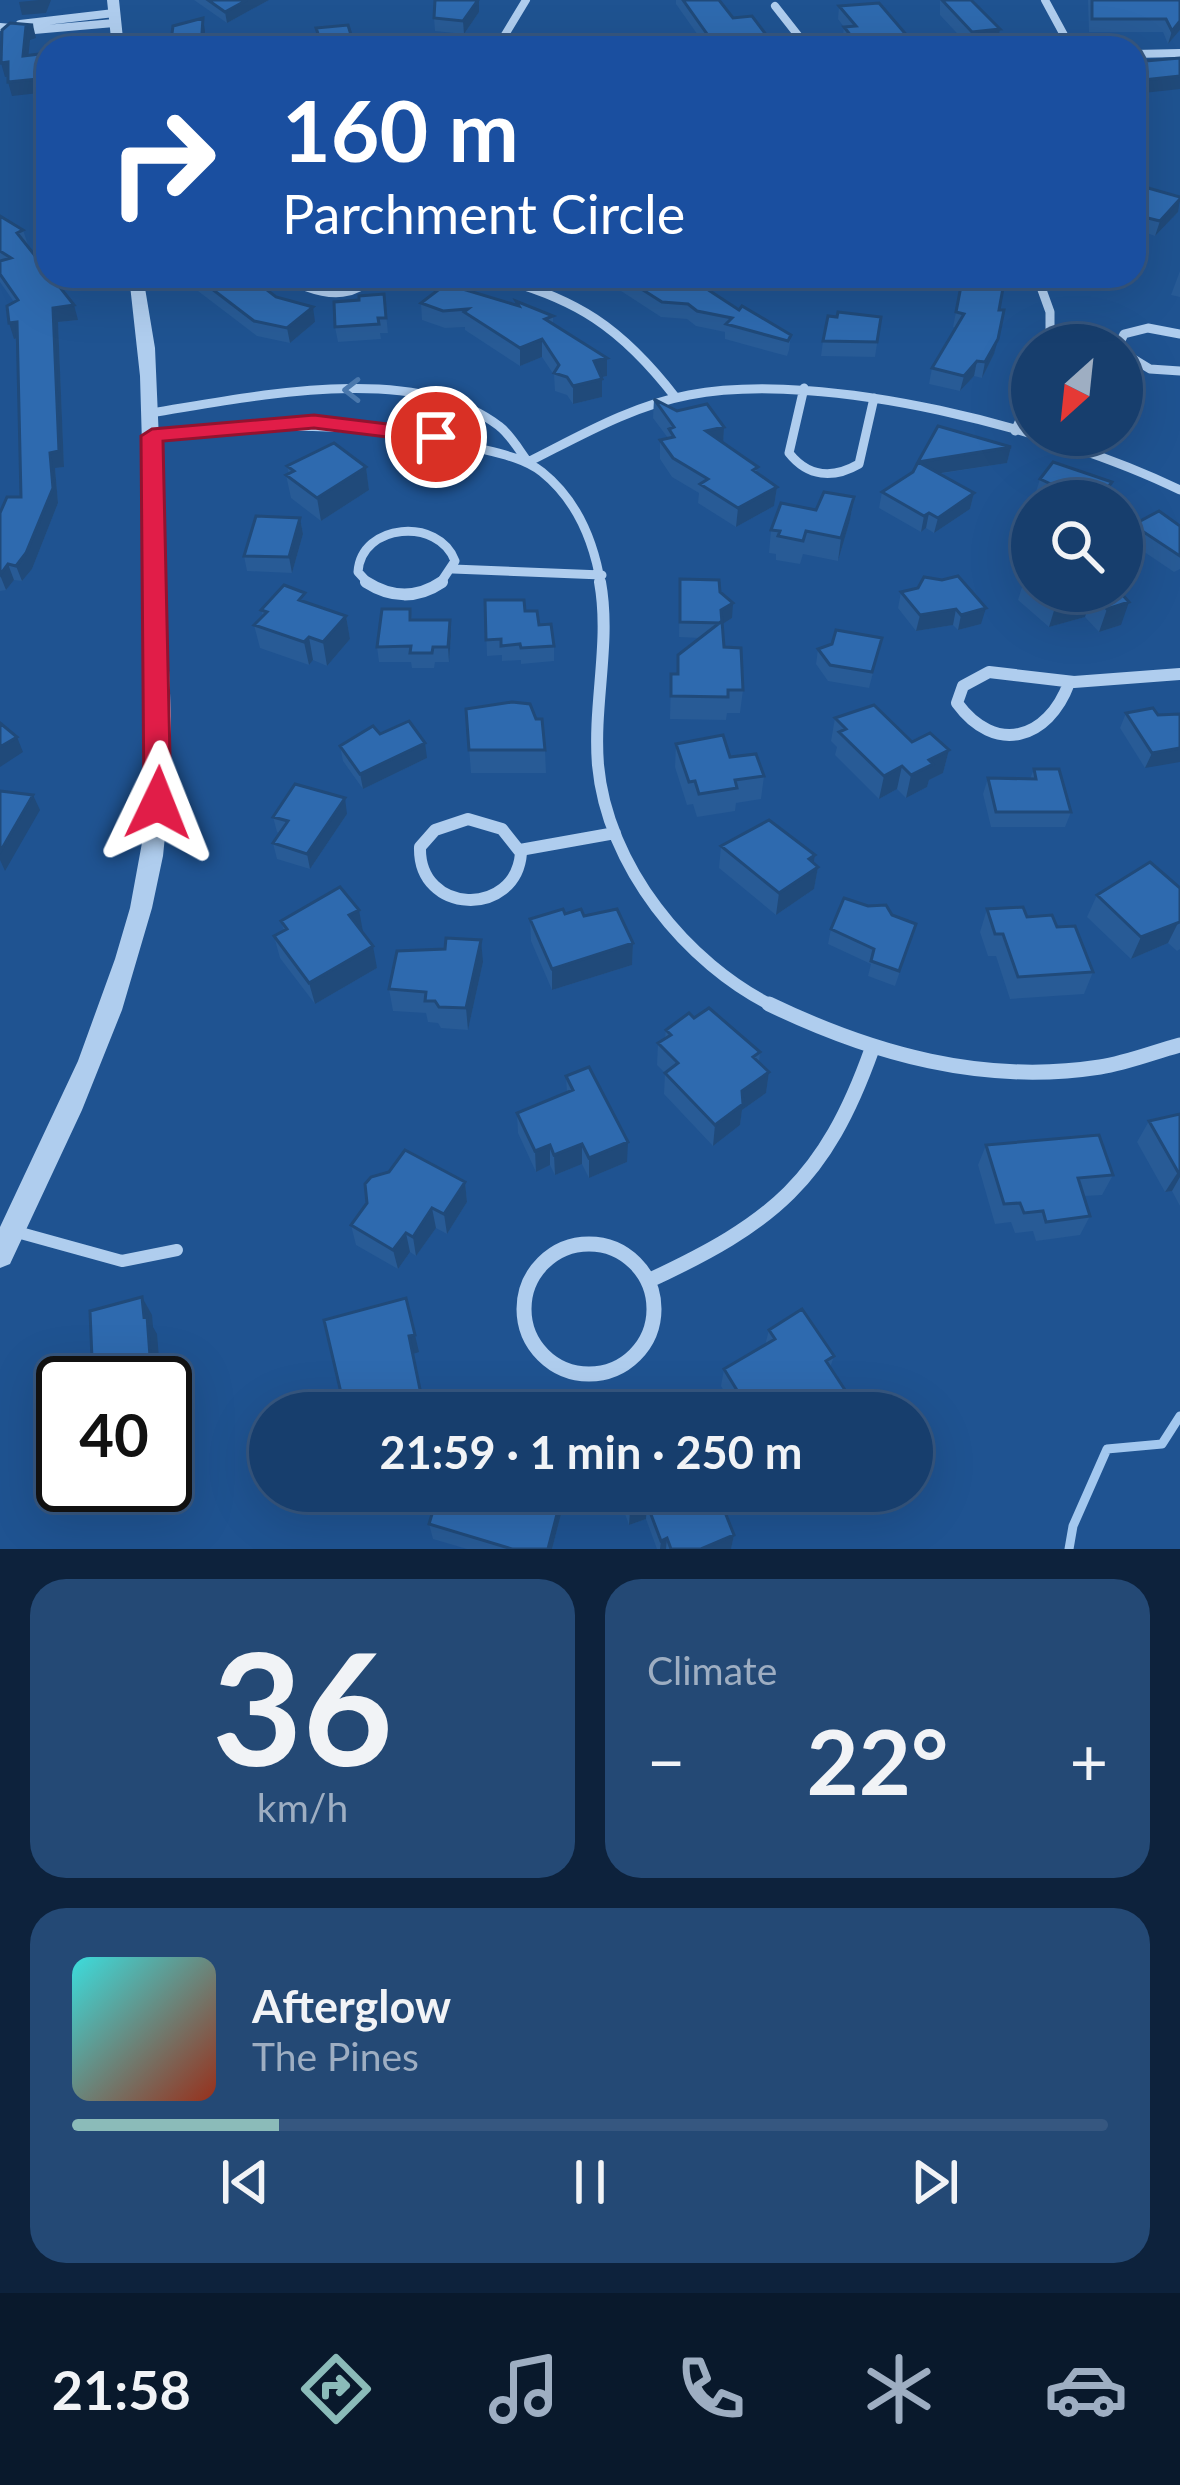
<!DOCTYPE html>
<html lang="en">
<head>
<meta charset="utf-8">
<style>
	body { margin:0; font-family:Lato,sans-serif; background:#244975; color:#f1f3f6; height:100vh; display:flex; flex-direction:column; font-size:45px; white-space:nowrap }
	* { box-sizing:border-box; margin:0 }
	p { font-size:39px; color:#9eaec2 }
	.icon { flex:none; width:66px; height:66px; fill:none; stroke:currentColor; stroke-width:2; stroke-linecap:round; stroke-linejoin:round }
	.map { position:relative; height:1549px; overflow:hidden }
	.sheet { display:flex; flex-direction:column; gap:30px; padding:30px; background:#0d223c; flex:1 }
	.sheet>* { flex:none }
	.guide { position:absolute; left:36px; top:36px; width:1110px; height:252px; border-radius:36px; box-shadow:0 12px 48px #0002,0 0 0 3px #365780; background:#1a4fa0; color:#fff; overflow:hidden }
	.needle { width:78px; rotate:207deg }
	.buttons { position:absolute; left:1011px; top:324px; display:grid; gap:24px }
	.buttons a { display:grid; place-items:center; width:132px; height:132px; border-radius:50%; background:#173e6d; box-shadow:0 12px 48px #0002,0 0 0 3px #365780; font-size:60px }
	.speed { position:absolute; left:36px; top:1356px; display:flex; gap:24px; font-size:60px; font-weight:700; text-align:center }
	.speed>* { display:grid; place-content:center; width:156px; height:156px; border-radius:50%; background:#173e6d; box-shadow:0 12px 48px #0002,0 0 0 3px #365780; line-height:1 }
	.speed .limit { border:6px solid #111; border-radius:18px; background:#fff; color:#111 }
	.pin { position:absolute; display:grid; place-items:center; width:102px; height:102px; color:#fff; margin:-51px; border:6px solid #fff; border-radius:50%; box-shadow:0 3px 12px #0007 }
	.me { position:absolute; width:132px; margin:-66px; rotate:2deg; stroke-linejoin:round; filter:drop-shadow(0 0 9px #0008) }
	.turn { display:flex; align-items:center; gap:42px; height:252px; padding:0 48px; font-size:54px }
	.turn .icon { width:156px; height:156px; stroke-width:2.5 }
	.turn b { display:block; font-size:84px; line-height:102px }
	.big { font-size:90px; font-weight:700; line-height:1.1 }
	.sheet .widget { flex:1; display:flex; flex-direction:column; justify-content:center; gap:18px; min-width:0; padding:0 42px; border-radius:36px; background:#244975 }
	.sheet .dial { align-items:center; gap:0 }
	.dial b { font-size:156px; line-height:1 }
	.song { display:flex; align-items:center; gap:36px }
	.cover { width:144px; height:144px; border-radius:18px; background:linear-gradient(135deg,hsl(180 70% 55%),hsl(10 70% 35%)) }
	.played { height:12px; border-radius:6px; background:linear-gradient(90deg,#8bbbb9 20%,#365780 20%) }
	.keys { display:flex; justify-content:space-around; direction:ltr }
	.heat { display:flex; justify-content:space-between; align-items:center; font-size:66px; direction:ltr }
	.sheet .tiles { flex:1; display:grid; gap:30px; grid-template-columns:1fr 1fr }
	.widget:last-child { grid-column:span 2 }
	.trip { position:absolute; left:249px; top:1392px; width:684px; height:120px; border-radius:60px; background:#173e6d; box-shadow:0 12px 48px #0002,0 0 0 3px #365780; font-weight:700; line-height:120px; text-align:center }
	.menu { display:flex; height:192px; justify-content:space-around; align-items:center; background:#09192c; color:#9eaec2 }
	.menu .icon { width:84px; height:84px }
	.menu .active { color:#8bbbb9 }
	.menu b { font-size:54px; color:#f1f3f6 }
	.map>svg:first-child { display:block }
	.lines { fill:none; stroke-linecap:round; stroke-linejoin:round }
	.stream { stroke:#a3c8ef; stroke-width:9 }
	.service { stroke:#afcdee; stroke-width:12 }
	.minor-far3 { stroke:#afcdee; stroke-width:8 }
	.minor-far2 { stroke:#afcdee; stroke-width:9 }
	.minor-far1 { stroke:#afcdee; stroke-width:12 }
	.minor { stroke:#afcdee; stroke-width:15 }
	.tertiary { fill:#afcdee; fill-rule:evenodd }
	.wall { fill:#285b96 }
	.shaded-wall { fill:#204a7a }
	.building { fill:#2e6aaf; stroke:#204a7a; stroke-width:3 }
	.oneway { stroke:#4a78ad }
	.route { fill:#e11d48; stroke:#92132f; stroke-width:3 }
</style>
</head>
<body>
<div class="map">
<svg width="1180" height="1549" viewBox="0 0 1180 1549">
	<rect width="100%" height="100%" fill="#1f5391"/>
	<g class="lines">
		<!-- stream -->
		<path class="stream" d="M1069,1549L1073,1526L1107,1449L1162,1444L1180,1416"/>
		<!-- service -->
		<path class="service" d="M17,1232L122,1261L177,1250"/>
		<!-- minor-far3 -->
		<path class="minor-far3" d="M1045,0L1071,48
			M775,6L808,48
			M20,24L114,13
			M0,27L34,30L114,23
			M497,48L526,0
			M1134,54L1180,53"/>
		<!-- minor-far2 -->
		<path class="minor-far2" d="M301,276L307,287C332,296 354,296 374,276
			M490,276C576,297 622,328 676,398
			M1037,276L1050,312V345
			M1051,336L1119,344
			M1119,345L1124,334L1148,328L1180,334
			M1122,352L1150,369L1180,371
			M804,388L789,453C808,477 833,479 859,464L874,398
			M150,413C247,398 414,360 499,426C510,434 519,450 528,462
			M1015,431L1032,394
			M151,436C261,423 365,420 473,447C496,453 523,457 542,472C577,500 594,542 601,585
			M528,462C580,436 631,406 689,395C825,369 1057,430 1180,490
			M453,569L602,575
			M370,585L358,572C361,523 439,517 455,561L439,585"/>
		<!-- minor-far1 -->
		<path class="minor-far1" d="M366,582C391,598 417,599 442,582
			M600,582C611,642 593,704 598,765C607,865 686,964 775,1007
			M1069,683C1048,740 995,755 957,703L963,686L989,672L1074,682L1180,674
			M468,819L502,829L521,853C516,918 418,915 420,847L435,830Z
			M520,850L615,833"/>
		<!-- minor -->
		<path class="minor" d="M769,1004C873,1054 983,1085 1100,1067C1127,1063 1154,1052 1180,1045
			M524 1309a65 65 0 1 1 130 0a65 65 0 1 1-130 0Z
			M648,1281C773,1223 825,1181 872,1049"/>
		<!-- tertiary -->
		<path class="tertiary" d="M107,0H119L124,48H112Z
			M129,276H143L155,348L171,716L170,786L163,856L152,908L122,1010L82,1110L10,1264L0,1268V1227L78,1061L115,959L130,908L146,821L150,716L140,376Z"/>
	</g>
	<!-- wall -->
	<path class="wall" d="M194,0H269L227,23Z
		M479,0V12L464,34L435,31L434,18Z
		M676,0H719L733,18L776,48H707L676,4Z
		M940,0H971L1000,29L998,43L969,46L940,15Z
		M1088,0H1180V30L1168,44L1163,32H1089Z
		M839,6L909,38L907,48H848L842,41L844,27L838,19Z
		M1134,184L1178,212L1155,236L1144,232Z
		M0,216L23,230L28,245L78,320L58,322L64,467L55,468L58,503L32,569L22,581L14,580L6,590L0,591V513L21,497L17,338L14,339V302L0,282Z
		M1180,271V297L1171,295Z
		M195,276L276,297L315,322L290,343L257,336L198,291Z
		M598,276H687L739,310L791,335L789,350L787,356L725,339V332L696,326L687,319L661,317Z
		M935,276H999V310L994,354L982,378L974,376L960,391L929,384L932,368L956,328L953,327L961,287L939,288Z
		M384,294L388,333H380L381,339L338,342L335,327L359,300Z
		M516,301L553,316V324L607,358V376L601,378L602,397L573,404L567,395L555,391L554,375L542,357L520,366L465,330V327L445,328L422,320L421,303L516,305Z
		M881,317L875,357L821,356L823,341Z
		M654,399L677,411L724,427L723,443L777,487L774,506L736,527L698,503L699,493L672,477L660,459V440L668,438L653,418Z
		M1011,447L1007,463L938,474L974,493L970,509L934,533L926,528L921,532L879,508L882,492L913,472Z
		M287,466L366,467L369,490L321,521L291,498L286,475L289,474Z
		M1040,479L1108,497L1105,501H1050L1035,495Z
		M854,497L850,520L838,561L803,554L800,564L776,560V554L769,553L771,530L816,510Z
		M300,518L303,534L292,573L247,571L244,556Z
		M1133,525L1180,526V569L1174,572L1128,541Z
		M1032,574V591H1119L1121,625L1099,632L1085,617L1049,627L1018,600L1025,577Z
		M680,579L720,592L732,618L722,624L724,647L743,690L740,713H727L726,720L670,719L671,674H677L700,638L679,637Z
		M942,580L981,624L958,630L953,625L916,631L898,608L901,592Z
		M485,600L525,611L539,625L554,646V661L521,664V660L502,661V655L487,656Z
		M307,603L346,616L350,639L327,666L313,660L309,665L260,648L254,625L263,616L261,610Z
		M410,609L412,620H450L451,635L449,662H435L434,668H412L411,662H379L377,647Z
		M882,638L869,688L828,681L816,664L818,649L832,644Z
		M466,709L545,750L546,773H471Z
		M1126,713L1158,715L1180,714L1145,768L1120,728Z
		M835,718L912,742L949,750L943,773L929,780L927,787L906,798L897,789L879,799L835,755L837,747L831,741Z
		M380,734L427,758L363,789L343,761L340,746Z
		M676,744L730,757L764,776L761,799L736,803L735,811L697,817L693,804L687,805L675,767Z
		M1034,769L1071,812L1065,827H991L983,794L988,778L1030,779Z
		M347,814L310,869L277,859L273,843L280,833L277,832L273,817Z
		M721,846L815,855L813,863L818,867L814,889L776,915L719,868Z
		M1180,888V949L1177,951L1168,943L1131,959L1087,917L1097,895Z
		M987,909L1027,917L1057,927L1093,972L1084,994L1010,999L996,956H988L980,932Z
		M565,914L584,916L633,943L632,965L552,990L531,941L530,919Z
		M892,915L916,924L895,986L868,976L871,964L828,944L831,929Z
		M281,921L363,933L377,968L315,1004L280,958L274,936L284,931Z
		M483,962L468,1030L441,1028L438,1023L428,1022L426,1013L393,1011L389,989Z
		M694,1018L760,1052L759,1062L769,1072L766,1093L742,1110L740,1125L713,1146L664,1094L665,1073L657,1065L658,1043L665,1038L666,1030Z
		M566,1076L627,1162L589,1178L582,1164L555,1175L550,1165L536,1172L518,1133L517,1113L567,1093Z
		M1180,1114V1206L1172,1191L1165,1192L1137,1142L1149,1121Z
		M986,1145L1113,1175L1102,1195L1084,1196L1090,1216L1080,1235L1036,1241L1033,1231L1015,1233L1011,1222L995,1224L978,1165Z
		M465,1182L467,1202L447,1234L436,1228L416,1256L410,1252L398,1269L356,1245L351,1225Z
		M769,1330L834,1356L830,1368L839,1407L830,1413H737L721,1386L724,1369L765,1345Z
		M617,1491H742L739,1508L725,1514L734,1535L731,1549H657L646,1519L629,1525Z
		M566,1495L552,1549H467L433,1539L429,1524Z"/>
	<!-- shaded-wall -->
	<path class="shaded-wall" d="M39,0H51L46,13L22,15L19,2Z
		M247,0H269L227,23L225,12Z
		M479,0V12L464,34L463,21Z
		M203,18L205,31L204,48H201Z
		M1180,21V30L1168,44L1172,31Z
		M33,25L36,38L30,40L27,69L23,56L26,26Z
		M1000,29L998,43L969,46L972,32Z
		M909,38L907,48H859V46Z
		M8,62L12,76L5,77L1,63Z
		M1180,76V89L1134,94V81Z
		M48,78V92L12,96L8,82Z
		M1180,199L1178,212L1155,236L1160,221Z
		M1148,218L1144,232L1134,235V221Z
		M74,305L78,320L58,322L64,467L55,468L58,503L32,569L22,581L16,566L50,453L53,308Z
		M313,307L315,322L290,343L287,328Z
		M17,322L22,337L14,339L9,323Z
		M542,339V357L520,366V348Z
		M998,339L994,354L982,378L985,362Z
		M607,358V376L594,379V361Z
		M977,361L974,376L960,391L964,376Z
		M602,379V397L573,404V386Z
		M724,427L723,446L706,431Z
		M1011,447L1007,463L915,477L918,462Z
		M366,467L369,490L321,521L317,498Z
		M1112,482L1105,501H1098Z
		M777,487L774,506L736,527L738,508Z
		M974,493L970,509L934,533L938,518Z
		M854,497L850,520L838,561L841,538Z
		M929,513L926,528L921,532L924,516Z
		M300,518L303,534L292,573L289,557Z
		M8,564L14,580L6,590L0,575Z
		M1092,594L1085,617L1049,627L1056,604Z
		M1129,602L1121,625L1099,632L1107,609Z
		M733,603L732,618L721,625V610Z
		M986,608L981,624L958,630L961,615Z
		M956,609L953,625L916,631L920,615Z
		M346,616L350,639L327,666L323,642Z
		M450,620L451,635L449,662L448,647Z
		M309,637L313,660L309,665L304,642Z
		M17,737L23,752L0,767V747Z
		M425,743L427,758L363,789L360,774Z
		M1180,748V762L1145,768L1152,753Z
		M949,750L943,773L929,780L927,787L906,798L911,775L929,760Z
		M902,766L897,789L879,799L884,776Z
		M33,795L40,810L5,871L0,860V852Z
		M345,798L347,814L310,869L307,854Z
		M815,855L812,871L818,867L814,889L776,915L779,893L809,859Z
		M359,910L363,932L349,915Z
		M1179,921L1168,943L1131,959L1141,937Z
		M481,940L483,962L468,1030L466,1008Z
		M633,943L632,965L552,990V969Z
		M373,946L377,968L315,1004L309,983Z
		M769,1072L766,1093L742,1110L740,1125L713,1146L715,1125L742,1091Z
		M628,1142L627,1162L589,1178V1158Z
		M582,1144V1164L555,1175L554,1155Z
		M550,1145V1165L536,1172L535,1151Z
		M1178,1172H1180V1177L1172,1191L1165,1192Z
		M465,1182L467,1202L447,1234L444,1214Z
		M432,1208L436,1228L416,1256L413,1237Z
		M406,1233L410,1252L398,1269L393,1250Z
		M142,1297L152,1315L153,1327L157,1334L161,1383H152Z
		M415,1335L419,1352L413,1354L425,1413H393L409,1336Z
		M845,1390L839,1407L830,1413H817L819,1406Z
		M360,1391L366,1408L347,1413L342,1397Z
		M176,1396L185,1413L190,1469L165,1478V1459Z
		M113,1485H145L119,1494Z
		M563,1491H566V1495L552,1549H548Z
		M743,1493L739,1508L718,1517L721,1502Z
		M647,1504L646,1519L629,1525L630,1511Z
		M734,1535L731,1549H701Z
		M667,1538L666,1549H660L661,1541Z"/>
	<!-- building -->
	<path class="building" d="M208,0H247L225,12Z
		M435,0H478L463,21L434,18Z
		M683,0H719L733,18L752,16L776,48H717Z
		M942,0H971L1000,29L972,32Z
		M1092,0H1180V21L1172,31L1166,19H1092Z
		M879,3L909,38L859,46L844,27L856,26L839,6Z
		M203,18L201,48H170L173,26Z
		M10,23L33,25L26,26L23,56L48,53V78L8,82V62L1,63L2,30Z
		M348,25L355,48H323L316,28Z
		M411,35L439,48H402Z
		M1180,58V76L1134,81V62Z
		M1134,184L1180,197V199L1160,221L1148,218L1134,221Z
		M0,216L23,230L17,233L48,272V276H51L74,305L53,308L59,451L50,453L53,488L26,553L16,566L8,564L0,575V513L7,497H21L17,322L9,323L7,306L18,300L0,274V261L11,258L0,251Z
		M195,276H249L276,297L313,307L287,328L254,321Z
		M621,276H687L739,310L742,306L791,335L788,341L726,324L732,318L697,311L688,304L662,302Z
		M963,276H999L1003,288L999,310H1004L998,339L985,362L977,361L964,376L932,368L964,314L956,312Z
		M446,284L519,306L516,301L553,316L545,319L607,358L594,361L602,379L573,386L567,377L554,373L559,365L542,339L520,348L464,312L468,309L443,311L421,303Z
		M384,294L386,318H378L379,324L335,327L334,302L359,300V296Z
		M838,312L881,317L877,342L823,341L828,316L837,317Z
		M654,399L677,411L707,404L724,427L706,431L758,467L753,470L777,487L738,508L700,484L708,479L673,458L660,440L674,437L669,429L674,427Z
		M938,426L1011,447L918,462Z
		M334,443L366,467L317,498L286,475L294,471L287,466Z
		M918,462L974,493L938,518L929,513L924,516L882,492L913,472Z
		M1053,462L1112,482L1098,501L1086,500L1040,479Z
		M824,492L854,497L841,538L806,531L803,541L778,536L780,531L771,530L781,503L816,510Z
		M1159,511L1180,526V556L1133,525Z
		M256,516L300,518L289,557L244,556Z
		M958,576L986,608L961,615L956,609L920,615L901,592L918,588L924,577L942,580Z
		M680,579L719,580L720,592L733,603L721,610L722,623L680,622Z
		M284,585L305,593L299,600L346,616L323,642L309,637L304,642L254,625L267,612L261,610Z
		M1041,591H1119L1129,602L1107,609L1092,594L1056,604Z
		M485,600H524L525,611H537L539,625L551,624L554,646L521,648L520,644L501,646V639L486,640Z
		M382,609H410V620H450L448,647H433L432,653H410L411,646L377,647Z
		M722,621L724,647L741,648L743,690H728V697L671,696V674H678V655Z
		M836,630L882,638L872,672L830,665L818,649L832,644Z
		M512,702L530,704L536,719H542L545,750H469L466,709Z
		M874,705L912,742L930,733L949,750L929,760L933,764L911,775L902,766L884,776L839,732L846,729L835,718Z
		M1153,708L1158,715L1180,714V748L1152,753L1126,713Z
		M409,721L425,743L360,774L340,746L373,726L380,734Z
		M0,723L17,737L0,747Z
		M723,735L730,757L756,754L764,776L735,780L737,788L699,794L695,781L689,782L676,744Z
		M1034,769H1059L1071,812H996L988,778L1036,779Z
		M295,784L345,798L307,854L273,843L288,821L273,817Z
		M0,791L33,795L0,852Z
		M769,820L815,855L809,859L818,867L779,893L721,846Z
		M1150,862L1180,888V922L1141,937L1097,895Z
		M340,887L359,910L349,915L373,946L309,983L274,936L287,929L281,921Z
		M844,898L868,906L886,905L892,915L916,924L899,971L871,961L874,949L831,929Z
		M1023,907L1027,917L1052,915L1057,927L1075,926L1093,972L1018,977L1003,934H995L987,909Z
		M563,909L565,914L581,909L584,916L617,909L633,943L552,969L530,919Z
		M446,938L481,940L466,1008L439,1007L435,1001H425L426,992L389,989L397,951L445,949Z
		M709,1008L760,1052L753,1057L769,1072L742,1091L743,1104L715,1125L665,1073L678,1063L658,1043L671,1035L666,1030L689,1013L694,1018Z
		M589,1067L628,1142L589,1158L582,1144L554,1155L550,1145L535,1151L517,1113L573,1090L566,1076Z
		M1180,1114V1172H1178L1149,1121Z
		M1099,1135L1113,1175L1078,1178L1090,1216L1046,1222L1043,1211L1024,1213L1020,1203L1004,1204L986,1145Z
		M405,1150L465,1182L444,1214L432,1208L413,1237L406,1233L393,1250L351,1225L367,1203L365,1184L371,1177L389,1172Z
		M142,1297L144,1317L147,1316L152,1383H93L90,1311Z
		M406,1298L415,1335L409,1336L423,1404L393,1413H364L360,1391L342,1397L324,1320Z
		M802,1309L834,1356L826,1361L845,1390L819,1406L823,1412L821,1413H751L724,1369L775,1339L769,1330Z
		M176,1396L181,1453L165,1459V1399Z
		M439,1491H563L548,1549H512L429,1524Z
		M623,1491H742L743,1493L721,1502L734,1535L701,1549H671L667,1538L661,1541L647,1504L630,1511Z"/>
	<!-- one-way arrows -->
	<defs><path id="oneway-chevron" d="M-2-3.5L2.5 0L-2 3.5" fill="none" stroke-width="1.6" stroke-linecap="round" stroke-linejoin="round" transform="scale(3)"/></defs>
	<use class="oneway" href="#oneway-chevron" transform="translate(352 390) rotate(-180)"/>
	<!-- route -->
	<path class="route" d="M314,415L436,430L447,437L436,443L314,428L163,441L171,803L158,814L148,811L144,803L141,436L152,429Z"/>
</svg>
<div class="buttons">
<a><svg class="needle" viewBox="-14 -14 28 28"><path d="M0-13l5 13h-10z" fill="#e53935"/><path d="M0 13l5-13h-10z" fill="#9eaec2"/></svg></a>
<a><svg class="icon" aria-label="search" viewBox="0 0 24 24"><circle cx="10" cy="10" r="6"/><path d="M15 15l6 6"/></svg></a>
</div>
<div class="speed"><div class="limit">40</div></div>
<div class="pin" style="left:436px;top:437px;background:#d93025"><svg class="icon" aria-label="arrive" viewBox="0 0 24 24"><path d="M6 21V4h12l-3 4 3 4H6"/></svg></div>
<svg class="me" style="left:158px;top:803px" viewBox="-20 -20 40 40"><path d="M0-17L14 15 0 8-14 15z" fill="#e11d48" stroke="#fff" stroke-width="4"/></svg>
<div class="trip">21:59 · 1 min · 250 m</div>
<div class="guide">
<div class="turn"><svg class="icon" aria-label="right" viewBox="0 0 24 24"><path d="M7 20v-9h11M14 6l5 5-5 5"/></svg><div><b>160 m</b>Parchment Circle</div></div>
</div>
</div>
<section class="sheet">
<div class="tiles">
<div class="widget dial"><b>36</b><p>km/h</p></div>
<div class="widget"><p>Climate</p>
<div class="heat"><a>−</a><b class="big">22°</b><a>+</a></div>
</div>
<div class="widget">
<div class="song"><i class="cover"></i><div><b>Afterglow</b><p>The Pines</p></div></div>
<div class="played"></div>
<div class="keys"><svg class="icon" aria-label="previous" viewBox="0 0 24 24"><path d="M18 5L8 12l10 7zM5 5v14"/></svg><svg class="icon" aria-label="pause" viewBox="0 0 24 24"><path d="M8 5v14M16 5v14"/></svg><svg class="icon" aria-label="next" viewBox="0 0 24 24"><path d="M6 5l10 7-10 7zM19 5v14"/></svg></div>
</div>
</div>
</section>
<nav class="menu">
<b>21:58</b>
<svg class="icon active" aria-label="directions" viewBox="0 0 24 24"><path d="M12 3l9 9-9 9-9-9zM9 14v-3h6M13 9l2 2-2 2"/></svg>
<svg class="icon" aria-label="music" viewBox="0 0 24 24"><path d="M9 18V5l10-2v13"/><circle cx="6" cy="18" r="3"/><circle cx="16" cy="16" r="3"/></svg>
<svg class="icon" aria-label="phone" viewBox="0 0 24 24"><path d="M5 4h4l2 5-3 2q2 4 5 5l2-3 5 2v4C11 20 4 13 5 4z"/></svg>
<svg class="icon" aria-label="climate" viewBox="0 0 24 24"><path d="M12 3v18M4 7l16 10M4 17L20 7"/></svg>
<svg class="icon" aria-label="car" viewBox="0 0 24 24"><path d="M5 17H2v-5l4-1 3-4h7l3 4 3 1v5h-3M9 17h6M6 11h13"/><circle cx="7" cy="17" r="2"/><circle cx="17" cy="17" r="2"/></svg>
</nav>
</body>
</html>
